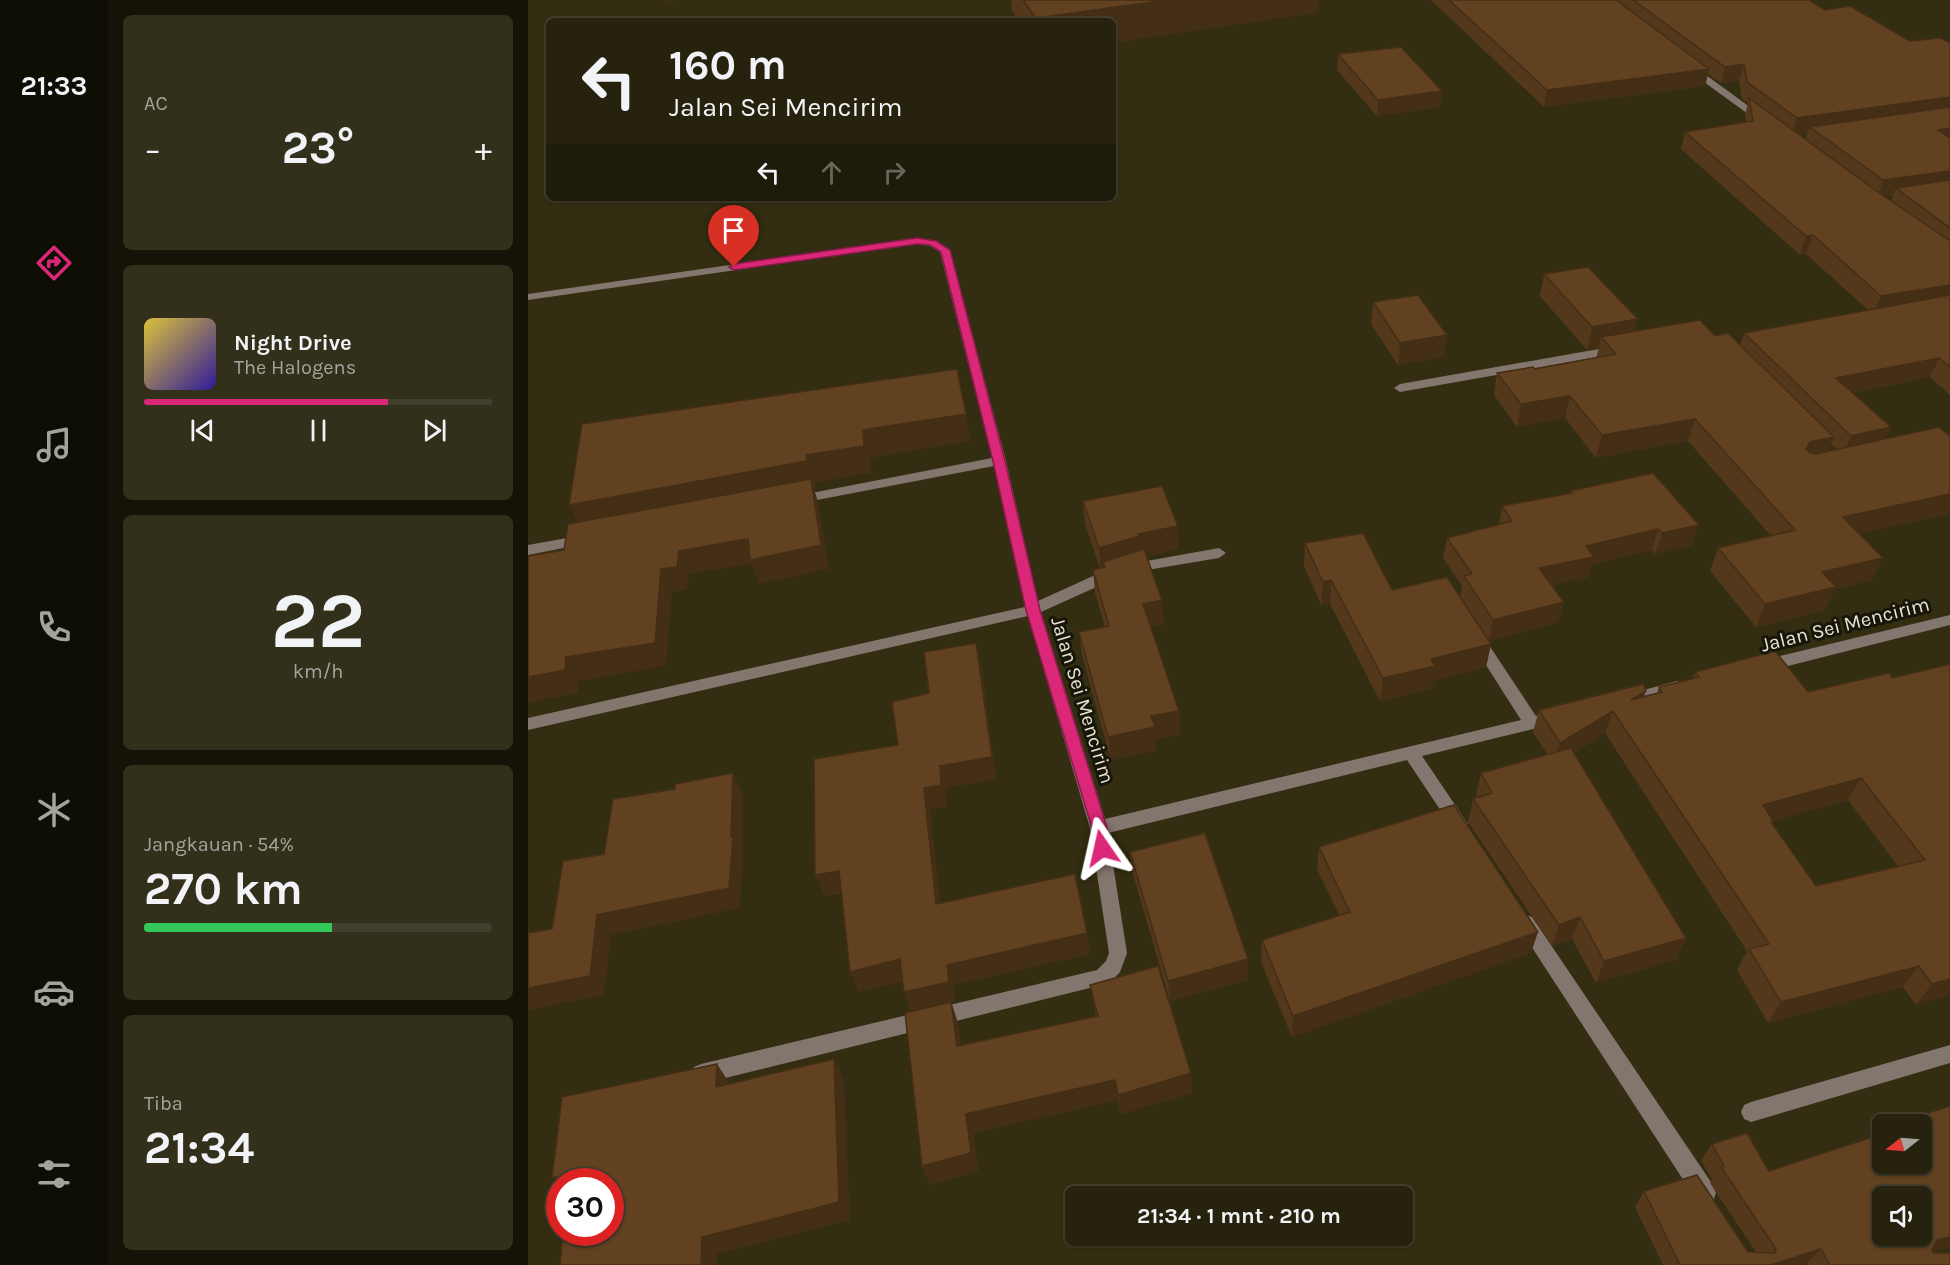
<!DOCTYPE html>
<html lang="id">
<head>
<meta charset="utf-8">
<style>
	body { margin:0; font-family:Karla,sans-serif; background:#322f1b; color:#f1f3f6; height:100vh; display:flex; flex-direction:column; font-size:22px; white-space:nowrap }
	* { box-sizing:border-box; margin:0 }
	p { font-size:20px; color:#a4a49d }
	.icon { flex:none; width:33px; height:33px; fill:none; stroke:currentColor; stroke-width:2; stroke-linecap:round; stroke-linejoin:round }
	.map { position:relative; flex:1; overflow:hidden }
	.side { display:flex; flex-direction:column; gap:15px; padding:15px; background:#151307; width:420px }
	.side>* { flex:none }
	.top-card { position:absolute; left:18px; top:18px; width:570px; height:183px; border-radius:9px; box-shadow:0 2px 4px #0004,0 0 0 2px #423f2e; background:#26220d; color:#f1f3f6; overflow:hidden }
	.needle { width:39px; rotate:253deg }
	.controls { position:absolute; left:1344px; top:1114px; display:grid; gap:12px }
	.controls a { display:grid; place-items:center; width:60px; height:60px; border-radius:9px; background:#26220d; box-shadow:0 2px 4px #0004,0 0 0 2px #423f2e; font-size:30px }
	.speed { position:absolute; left:18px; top:1168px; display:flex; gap:12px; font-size:30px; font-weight:700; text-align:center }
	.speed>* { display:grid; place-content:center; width:78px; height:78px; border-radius:50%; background:#26220d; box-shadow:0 2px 4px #0004,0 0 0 2px #423f2e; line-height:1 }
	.speed .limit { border:9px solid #d22; background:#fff; color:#111 }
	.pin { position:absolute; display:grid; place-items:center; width:51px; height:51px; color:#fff; margin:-62px -26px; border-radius:50% 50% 50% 0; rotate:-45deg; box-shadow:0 0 6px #0007 }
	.pin .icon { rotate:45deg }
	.me { position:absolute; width:66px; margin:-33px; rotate:349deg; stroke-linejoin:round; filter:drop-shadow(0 0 4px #0008) }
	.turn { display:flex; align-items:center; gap:21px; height:126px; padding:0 24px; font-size:27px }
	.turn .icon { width:78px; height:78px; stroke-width:2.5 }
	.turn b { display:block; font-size:42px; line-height:51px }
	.lanes { display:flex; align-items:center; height:57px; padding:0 24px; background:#0003; justify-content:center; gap:30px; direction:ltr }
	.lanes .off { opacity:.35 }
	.big { font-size:45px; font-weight:700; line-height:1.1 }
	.side .card { flex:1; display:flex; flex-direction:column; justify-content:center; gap:9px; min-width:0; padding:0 21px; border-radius:9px; background:#322f1b }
	.side .dial { align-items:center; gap:0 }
	.dial b { font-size:78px; line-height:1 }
	.song { display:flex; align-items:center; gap:18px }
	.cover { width:72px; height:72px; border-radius:9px; background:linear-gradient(135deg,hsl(50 70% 55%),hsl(250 70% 35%)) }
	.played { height:6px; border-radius:3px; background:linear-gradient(90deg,#db2777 70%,#423f2e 70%) }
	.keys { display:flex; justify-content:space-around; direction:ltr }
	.heat { display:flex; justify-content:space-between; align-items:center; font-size:33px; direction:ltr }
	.charge { height:9px; border-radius:4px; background:linear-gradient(90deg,#34c759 54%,#423f2e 0) }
	.trip { position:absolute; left:537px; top:1186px; width:348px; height:60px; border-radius:9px; background:#26220d; box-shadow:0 2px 4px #0004,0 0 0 2px #423f2e; font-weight:700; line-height:60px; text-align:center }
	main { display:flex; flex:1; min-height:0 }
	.tabs { display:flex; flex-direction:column; width:108px; justify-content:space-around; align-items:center; background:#0f0e05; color:#a4a49d }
	.tabs .icon { width:42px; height:42px }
	.tabs .selected { color:#db2777 }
	.tabs b { font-size:27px; color:#f1f3f6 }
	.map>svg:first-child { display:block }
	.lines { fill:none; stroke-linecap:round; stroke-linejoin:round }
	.minor { fill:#83766e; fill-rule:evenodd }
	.wall { fill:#53381c; fill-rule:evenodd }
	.shaded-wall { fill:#442e16 }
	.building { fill:#614120; stroke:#442e16; stroke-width:1.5; fill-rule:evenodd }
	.route { fill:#db2777; stroke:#8e194d; stroke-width:1.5 }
	.labels { text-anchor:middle; stroke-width:6; stroke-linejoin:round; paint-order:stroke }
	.street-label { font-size:20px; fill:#e7e4d3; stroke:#18160a }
</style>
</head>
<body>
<main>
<nav class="tabs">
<b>21:33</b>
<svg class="icon selected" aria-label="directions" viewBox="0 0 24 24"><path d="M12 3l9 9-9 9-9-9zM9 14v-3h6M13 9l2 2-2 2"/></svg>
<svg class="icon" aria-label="music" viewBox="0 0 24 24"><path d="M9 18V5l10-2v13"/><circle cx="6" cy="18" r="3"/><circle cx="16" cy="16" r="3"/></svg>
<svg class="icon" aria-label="phone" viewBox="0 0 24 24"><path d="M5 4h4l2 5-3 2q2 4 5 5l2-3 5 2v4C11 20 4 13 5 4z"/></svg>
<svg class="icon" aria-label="climate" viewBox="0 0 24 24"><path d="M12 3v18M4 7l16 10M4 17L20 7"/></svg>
<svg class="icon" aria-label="car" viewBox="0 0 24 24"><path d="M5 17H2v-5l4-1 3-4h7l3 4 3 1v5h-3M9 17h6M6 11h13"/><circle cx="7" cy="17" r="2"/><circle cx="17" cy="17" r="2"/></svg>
<svg class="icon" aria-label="filters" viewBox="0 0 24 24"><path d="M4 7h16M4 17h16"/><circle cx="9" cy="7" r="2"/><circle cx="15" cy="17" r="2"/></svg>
</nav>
<section class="side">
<div class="card"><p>AC</p>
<div class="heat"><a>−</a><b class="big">23°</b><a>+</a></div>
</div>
<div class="card">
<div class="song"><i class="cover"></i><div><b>Night Drive</b><p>The Halogens</p></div></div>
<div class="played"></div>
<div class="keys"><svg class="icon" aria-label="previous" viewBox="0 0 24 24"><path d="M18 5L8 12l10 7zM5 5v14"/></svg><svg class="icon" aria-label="pause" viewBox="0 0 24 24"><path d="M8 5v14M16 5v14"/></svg><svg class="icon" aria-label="next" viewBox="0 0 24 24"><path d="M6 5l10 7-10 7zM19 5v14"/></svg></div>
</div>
<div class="card dial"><b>22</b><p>km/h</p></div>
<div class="card"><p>Jangkauan · 54%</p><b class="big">270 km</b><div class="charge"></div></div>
<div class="card"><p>Tiba</p><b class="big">21:34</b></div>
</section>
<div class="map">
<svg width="1422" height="1265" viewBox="0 0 1422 1265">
	<rect width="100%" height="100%" fill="#332e11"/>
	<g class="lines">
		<!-- minor -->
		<path class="minor" d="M1161,67H1167L1237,118V122H1231L1161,71Z
			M389,238L409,241L422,250L478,461L510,601L565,576L613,562L691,548L698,553L691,558L619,570L575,584L513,612L577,819L993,720L942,640L945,636H955L1008,716L1026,712L1032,714L1034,718L1032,722L1026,724L894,756L940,824L937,829L931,831L925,829L879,760L580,833L599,953L592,972L582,983L173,1084L166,1081L163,1074L166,1067L173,1064L569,970L578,961L581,953L562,828L500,616L0,730V718L497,607L466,466L268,504L261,500L268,496L464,458L412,252L402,246L389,244L0,300V294Z
			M1088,346L1092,347V353L872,392L866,388L872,384Z
			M56,535L63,540L61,543L0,555V545Z
			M1422,615V625L1236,672L1231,670L1228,666L1231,662L1236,660Z
			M1149,681L1155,683L1157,687L1155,691L1096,707L1090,705L1088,701L1090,697Z
			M998,915L1004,917L1185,1185L1188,1193L1185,1201L1177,1204L1169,1201L992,929L989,923L992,917Z
			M1422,1045V1063L1223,1122L1216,1119L1213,1112L1216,1105L1223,1102Z"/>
	</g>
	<!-- wall -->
	<path class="wall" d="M483,0H790L789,13L585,21H491L484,11Z
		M903,0H1281L1297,10L1382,41L1422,43V395L1402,377L1324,393L1363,427L1358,438L1422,436V514L1331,533L1355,558L1344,580L1307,589L1297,610L1228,627L1182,571L1190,548L1243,536L1160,441L1068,458L1037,418L989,427L966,395L969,373L1007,369L1068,358L1071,348L1059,350L1012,296L1016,274L1107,332L1187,336L1212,345L1216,333L1340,310L1278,254L1272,255L1153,149L1157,132L1218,122L1217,115L1220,103L1214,99L1211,81L1193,83L1180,74L1177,86L1016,107ZM1279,133L1278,139L1271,135ZM1365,195L1363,201L1357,197ZM1303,444L1308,449L1300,451Z
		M810,54L912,107L849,116L809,70Z
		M845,302L916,357L870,365L843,324Z
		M1125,473L1164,545L1127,554L1124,550L1064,564L1060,577L1024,585L1031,622L961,641L932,597L934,586L915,558L919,538L971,525L974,506L1042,493V491Z
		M555,501L651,549L618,556L636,624L622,626L651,711L652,734L628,739V750L583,760L554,655L551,632L577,627L567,593L565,570L572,568L557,524Z
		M777,543L963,644L958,667L905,681L903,689L852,701L802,604L793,605L776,566Z
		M448,643L453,665L468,779L417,788L419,807L402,809L412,903L559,933L562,954L425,985L427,1001L423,1002L430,1023L433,1045L568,1016L562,985L663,1073L664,1093L593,1114L590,1100L445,1133L450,1171L402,1185L394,1166L383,1012L374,981L331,992L322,972L314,893L296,896L370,745L401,693Z
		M1422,664V995L1388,1005L1375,987L1240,1023L1209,970L1219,951L1077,733L1046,753L1158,938L1148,960L1068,983L1044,939L1024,946L940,822L945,799L949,798L948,796L953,773L1019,754L1005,732L1011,710L1116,696L1129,693L1131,687L1164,679L1167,672L1280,692L1365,678ZM1320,800L1370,866L1288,886L1245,825L1246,821Z
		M791,847L1003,953L764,1037L733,962L734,940L811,915L789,869Z
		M602,852L720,980L642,1001L605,874Z
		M1422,1106V1247L1405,1251L1422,1265H1280L1279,1263L1274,1265H1135L1107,1207L1116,1191L1220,1252H1228L1182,1183L1184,1180L1173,1160L1184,1144L1241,1171L1392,1122L1400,1113Z"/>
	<!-- shaded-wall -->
	<path class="shaded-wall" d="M138,0H157L138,2Z
		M640,0H790L789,13L585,43V21H508V18Z
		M1216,64L1211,81L1193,83L1197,67Z
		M1181,69L1177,86L1016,107L1019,90Z
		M914,91L912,107L849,116L850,100Z
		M1422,97V113L1282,127L1279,133L1264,136L1269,118Z
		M1422,128V145L1410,130Z
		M1422,171V188H1368L1365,195L1349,198L1355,180Z
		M1285,235L1278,254L1272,255L1278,236Z
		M1422,285V303L1345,315L1353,296Z
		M1110,319L1104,342L1073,337L1071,348L1059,350L1064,327Z
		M919,335L916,357L870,365L872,343Z
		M1411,358L1402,377L1300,397L1308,378Z
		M1042,396L1037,418L989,427L993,404Z
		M438,414L443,441L342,458L343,473L287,483L288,489H286L290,502L301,569L231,584L223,564L161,574L159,590L144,592L138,666L51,681L50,693L0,703V677L38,657L133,569L151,551L54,533L41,505L278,455L335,430Z
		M1167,419L1160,441L1068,458L1074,435Z
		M1363,427L1354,447L1315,456L1323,436Z
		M1306,437L1297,460L1273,465L1278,449L1282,442Z
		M1422,494V514L1305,539L1315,517Z
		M1171,525L1164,545L1127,554L1134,533Z
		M650,526L651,549L613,557L575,562L576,570L573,571L571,548L610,534Z
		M1130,529L1124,550L1064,564L1060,577L1006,589L1011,568L1058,546Z
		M1355,558L1344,580L1307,589L1297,610L1228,627L1237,604L1294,572Z
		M803,580L802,604L793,605L795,582Z
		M634,600L636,624L617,628L615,604Z
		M1036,602L1031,622L961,641L965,620Z
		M448,643L453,665L468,779L417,788L419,807L402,809L415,925L408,904L396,788L412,766Z
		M963,644L958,667L905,681L903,689L852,701L855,678L903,659Z
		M1118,691L1110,713L1103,700Z
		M651,711L652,734L628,739V750L583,760L580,737L623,716Z
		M1085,711L1077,733L1026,765L1032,743Z
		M205,773L215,794L214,854L215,858L212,908L83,935L76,995L0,1010V988L69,915L203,837Z
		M1333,778L1320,800L1224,827L1235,805Z
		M311,871L320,891L296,896L287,875Z
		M1052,917L1044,939L1024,946L1031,925Z
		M1010,932L1003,953L764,1037L765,1016Z
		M559,933L562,954L425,985L427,1001L423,1002L430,1023L436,1066L383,1012L376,992L419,965Z
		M1158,938L1148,960L1068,983L1076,961Z
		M372,959L380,979L331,992L322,972Z
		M720,959V980L642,1001L640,981Z
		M1391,966L1375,987L1240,1023L1253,1002Z
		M1422,979V995L1388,1005L1404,984Z
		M306,1059L316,1079L322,1220L189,1254V1265H173L174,1237Z
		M189,1064L202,1084L188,1087Z
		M663,1073L664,1093L593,1114L590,1095Z
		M587,1080L590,1100L445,1133L450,1171L402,1185L394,1166L438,1114Z
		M41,1174L48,1182H32V1186L24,1178Z
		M1422,1237V1247L1392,1255L1409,1240Z
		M1293,1249L1279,1263L1274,1265H1242Z"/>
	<!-- building -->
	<path class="building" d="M495,0H640L508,18Z
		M921,0H1088L1181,69L1019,90Z
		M1105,0H1281L1297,10L1322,6L1382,41L1412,38L1422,43V97L1269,118L1219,82L1216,64L1197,67Z
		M873,47L914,91L850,100L810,54Z
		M1221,98L1347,190L1422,241V285L1353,296L1285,235L1278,236L1157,132L1225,121Z
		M1422,107V128L1410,130L1422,138V171L1355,180L1282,127Z
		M1422,180V228L1368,188Z
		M1060,267L1110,319L1064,327L1016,274Z
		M890,295L919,335L872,343L845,302Z
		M1422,295V367L1411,358L1308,378L1363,427L1323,436L1216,333Z
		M1172,320L1187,336L1200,333L1306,437L1282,442L1278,449L1282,453L1288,454L1411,427L1422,436V494L1315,517L1355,558L1294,572L1308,587L1237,604L1190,548L1267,530L1167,419L1074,435L1042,396L993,404L969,373L1005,367L1007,369L1088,354L1073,337Z
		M429,369L438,414L335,430L336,446L278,455L279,461L41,505L54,424Z
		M1125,473L1171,525L1134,533L1130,529L1058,546L1066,557L1011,568L1036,602L965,620L936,576L944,574L919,538L984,521L974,506L1044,493L1042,491Z
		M283,479L293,545L222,560L220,539L151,551L149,567L133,569L127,643L38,657L37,670L0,677V556L36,550L40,524Z
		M634,486L650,526L610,534L611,536L571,548L555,501Z
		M835,533L864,590L919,577L963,644L903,659L907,666L855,678L803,580L795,582L777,543Z
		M616,549L634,600L615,604L651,711L623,716L627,727L580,737L551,632L581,626L565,570L577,567L575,562Z
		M448,643L464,757L412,766L413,785L396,788L408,904L547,874L559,933L419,965L421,982L376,992L372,959L322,972L311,871L287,875L286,759L370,745L364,702L401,693L396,652Z
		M1247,651L1280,692L1361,673L1365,678L1422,664V979L1404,984L1391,966L1253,1002L1221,949L1241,944L1085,711L1032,743L1011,710L1115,684L1118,691L1103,700L1134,692L1131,687L1171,677L1167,672ZM1333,778L1397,860L1288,886L1243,822H1246L1235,805Z
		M1043,748L1158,938L1076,961L1052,917L1031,925L945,799L964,793L953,773Z
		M205,773L203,837H205L201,888L69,915L62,976L0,988V933L24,929L35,861L76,854L85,799L147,789V784Z
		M926,805L1010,932L765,1016L734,940L822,912L791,847Z
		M677,833L720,959L640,981L602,852Z
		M630,966L663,1073L590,1095L587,1080L438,1114L443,1153L394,1166L377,1013L423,1002L429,1046L570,1016L562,985Z
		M306,1059L311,1202L174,1237L173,1265H32L35,1233H82V1182H40L41,1174L24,1178L34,1097L189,1064L188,1087Z
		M1422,1106V1237L1409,1240L1404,1250L1406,1253H1422V1265H1302L1293,1249L1242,1265H1152L1116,1191L1169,1175L1220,1252L1247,1253L1248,1249L1193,1167L1196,1166L1184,1144L1219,1133L1241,1171L1354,1134V1164H1394V1125H1382L1403,1118L1400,1113ZM1354,1197H1394V1236H1354Z"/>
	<!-- route -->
	<path class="route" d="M389,238L408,241L422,250L477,461L512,610L579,828L582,848L580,853L574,855L569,853L564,828L498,610L465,461L413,252L402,245L389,244L206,270L201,267L206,264Z"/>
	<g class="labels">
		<!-- street labels -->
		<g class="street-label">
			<text transform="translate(1317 624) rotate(-14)" y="7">Jalan Sei Mencirim</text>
			<text transform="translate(555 700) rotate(73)" y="7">Jalan Sei Mencirim</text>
		</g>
	</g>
</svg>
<div class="controls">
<a><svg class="needle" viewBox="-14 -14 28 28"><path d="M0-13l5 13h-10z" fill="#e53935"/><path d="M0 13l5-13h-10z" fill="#a4a49d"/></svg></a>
<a><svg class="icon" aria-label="sound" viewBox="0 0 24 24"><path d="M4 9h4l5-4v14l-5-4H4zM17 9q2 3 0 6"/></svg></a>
</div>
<div class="speed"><div class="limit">30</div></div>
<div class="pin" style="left:206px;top:267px;background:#d93025"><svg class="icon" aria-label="arrive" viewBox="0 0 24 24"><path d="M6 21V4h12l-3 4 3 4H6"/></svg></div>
<svg class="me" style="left:574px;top:848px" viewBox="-20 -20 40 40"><path d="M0-17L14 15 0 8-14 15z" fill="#db2777" stroke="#fff" stroke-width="4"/></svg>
<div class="trip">21:34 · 1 mnt · 210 m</div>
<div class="top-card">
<div class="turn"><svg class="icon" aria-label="left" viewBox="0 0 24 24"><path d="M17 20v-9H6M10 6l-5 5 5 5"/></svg><div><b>160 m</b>Jalan Sei Mencirim</div></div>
<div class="lanes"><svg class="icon" aria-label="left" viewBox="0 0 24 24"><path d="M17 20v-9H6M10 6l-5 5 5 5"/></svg><svg class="icon off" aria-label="ahead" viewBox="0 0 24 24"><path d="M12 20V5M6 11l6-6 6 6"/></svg><svg class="icon off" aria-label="right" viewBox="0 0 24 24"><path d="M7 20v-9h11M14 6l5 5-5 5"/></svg></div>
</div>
</div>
</main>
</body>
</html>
